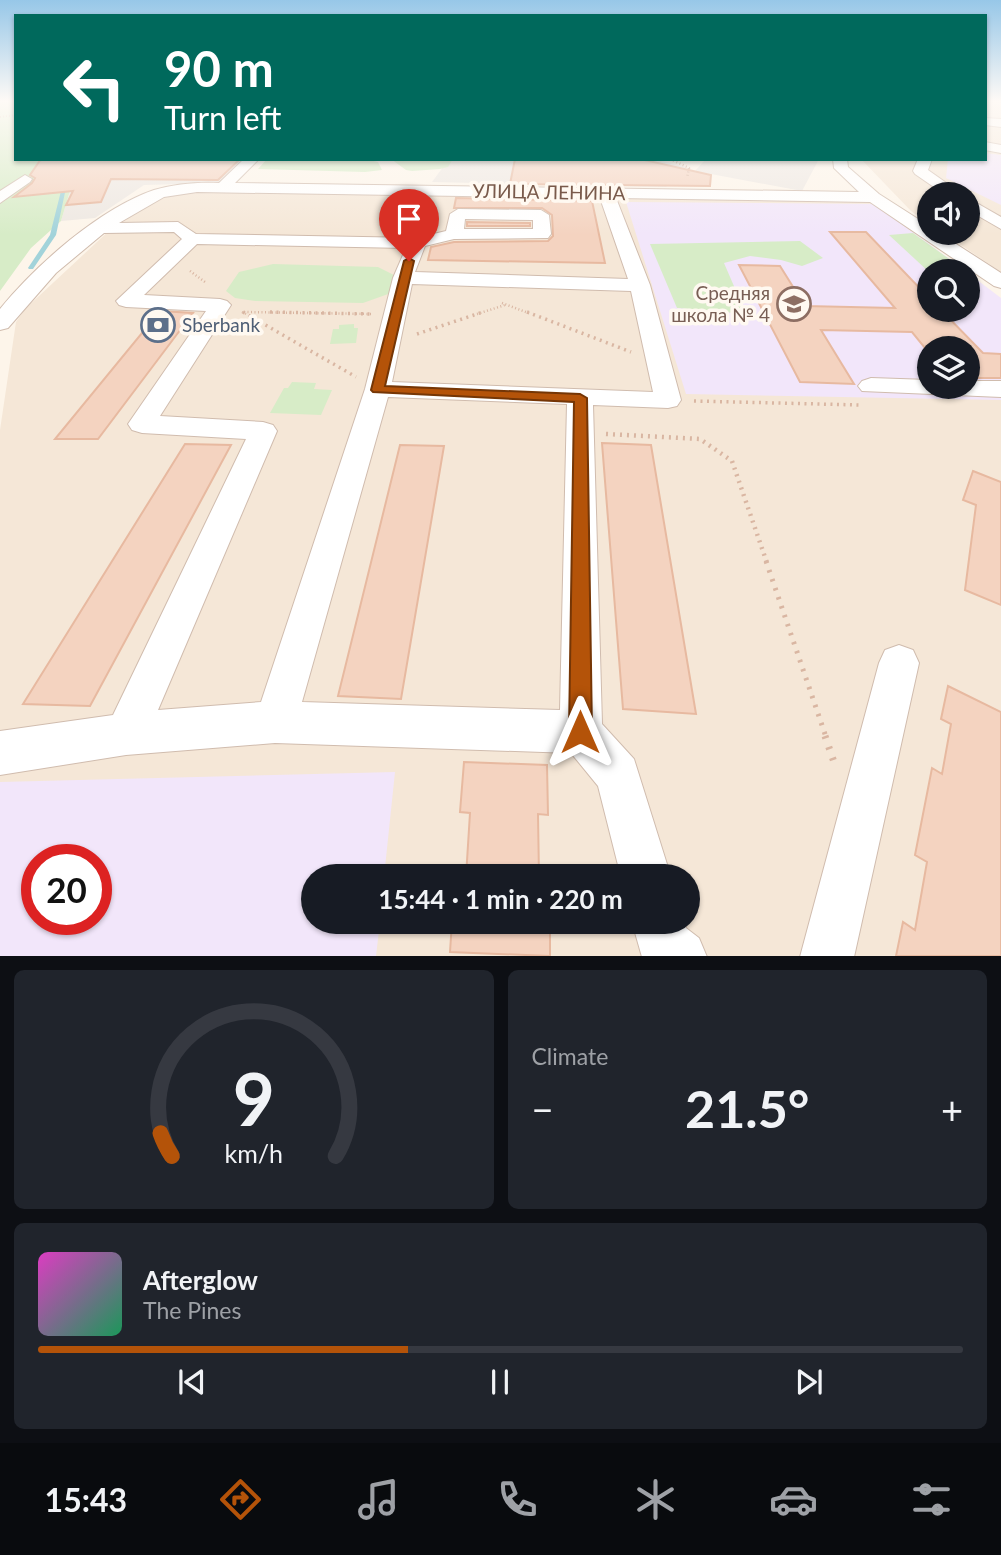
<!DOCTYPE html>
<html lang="en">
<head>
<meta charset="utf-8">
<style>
	body { margin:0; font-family:Lato,sans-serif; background:#20242c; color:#f1f3f6; height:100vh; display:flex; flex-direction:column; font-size:26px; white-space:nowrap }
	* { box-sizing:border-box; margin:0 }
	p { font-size:23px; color:#9ea1a6 }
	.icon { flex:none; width:38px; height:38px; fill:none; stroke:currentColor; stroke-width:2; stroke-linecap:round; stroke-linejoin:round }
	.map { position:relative; height:956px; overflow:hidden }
	.details { display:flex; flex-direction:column; gap:14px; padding:14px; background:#0d0f14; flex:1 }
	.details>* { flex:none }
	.hud { position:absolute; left:14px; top:14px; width:973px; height:147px; border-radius:0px; box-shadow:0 2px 5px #0004; background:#00695c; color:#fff; overflow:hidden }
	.controls { position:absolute; left:917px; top:182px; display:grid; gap:14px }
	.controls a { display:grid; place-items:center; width:63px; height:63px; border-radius:50%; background:#171b24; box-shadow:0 2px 5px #0004; font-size:35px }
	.speed { position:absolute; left:21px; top:844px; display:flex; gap:14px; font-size:35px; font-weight:700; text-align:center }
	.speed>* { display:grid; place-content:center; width:91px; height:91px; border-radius:50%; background:#171b24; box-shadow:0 2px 5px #0004; line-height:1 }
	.speed .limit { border:10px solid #d22; background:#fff; color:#111 }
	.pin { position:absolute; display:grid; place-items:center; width:60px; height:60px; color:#fff; margin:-72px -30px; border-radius:50% 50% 50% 0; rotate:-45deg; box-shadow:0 0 7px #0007 }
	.pin .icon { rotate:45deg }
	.me { position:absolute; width:77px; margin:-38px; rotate:0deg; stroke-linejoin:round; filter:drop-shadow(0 0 5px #0008) }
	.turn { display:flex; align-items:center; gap:24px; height:147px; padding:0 35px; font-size:32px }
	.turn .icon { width:91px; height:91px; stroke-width:2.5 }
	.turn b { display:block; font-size:49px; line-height:60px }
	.big { font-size:52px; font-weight:700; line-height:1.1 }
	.details .card { flex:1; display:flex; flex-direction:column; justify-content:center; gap:10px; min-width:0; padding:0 24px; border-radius:10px; background:#20242c }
	.details .dial { align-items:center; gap:0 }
	.dial svg { height:182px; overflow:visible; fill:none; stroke:#363941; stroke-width:7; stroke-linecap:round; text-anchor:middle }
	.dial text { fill:#f1f3f6; stroke:none }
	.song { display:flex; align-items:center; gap:21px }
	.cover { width:84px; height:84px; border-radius:10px; background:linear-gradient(135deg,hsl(310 70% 55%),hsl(150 70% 35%)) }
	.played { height:7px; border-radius:4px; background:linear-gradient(90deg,#b45309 40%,#363941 40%) }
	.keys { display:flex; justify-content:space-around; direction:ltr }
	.heat { display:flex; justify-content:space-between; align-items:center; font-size:38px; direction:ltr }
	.details .tiles { flex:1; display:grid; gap:14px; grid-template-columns:1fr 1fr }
	.card:last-child { grid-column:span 2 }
	.trip { position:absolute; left:301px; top:864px; width:399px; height:70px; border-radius:35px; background:#171b24; box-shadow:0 2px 5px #0004; font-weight:700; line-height:70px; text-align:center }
	.menu { display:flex; height:112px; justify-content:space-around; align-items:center; background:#090b0e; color:#9ea1a6 }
	.menu .icon { width:49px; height:49px }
	.menu .active { color:#b45309 }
	.menu b { font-size:32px; color:#f1f3f6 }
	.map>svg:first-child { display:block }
	.residential { fill:#f5e7d7; fill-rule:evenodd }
	.industrial { fill:#eee8e2 }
	.education { fill:#f2e6fa; fill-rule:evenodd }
	.green { fill:#d7ecc7 }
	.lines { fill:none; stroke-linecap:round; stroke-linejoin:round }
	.stream { fill:#a2d3da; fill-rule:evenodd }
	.building { fill:#f4d3c0; stroke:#e7b9a0; stroke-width:2 }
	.minor-casing { stroke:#d0bcae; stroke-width:2 }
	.path-far5 { stroke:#d9b6a2; stroke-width:2; stroke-dasharray:1 2; stroke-linecap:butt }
	.path-far4 { stroke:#d9b6a2; stroke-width:2.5; stroke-dasharray:1 2.5; stroke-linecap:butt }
	.path-far3 { stroke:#d9b6a2; stroke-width:3.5; stroke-dasharray:2 4.5; stroke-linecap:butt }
	.path-far2 { stroke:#d9b6a2; stroke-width:4.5; stroke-dasharray:2 5; stroke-linecap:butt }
	.path-far1 { stroke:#d9b6a2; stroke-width:5; stroke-dasharray:2.5 7; stroke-linecap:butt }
	.path { stroke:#d9b6a2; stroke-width:7; stroke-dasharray:2.5 9; stroke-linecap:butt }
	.minor { fill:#fff; fill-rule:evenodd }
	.route { fill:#b45309; stroke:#753606; stroke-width:2 }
	.labels { text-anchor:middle; stroke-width:7; stroke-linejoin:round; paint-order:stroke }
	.far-street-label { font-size:19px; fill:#795a4b; stroke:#fff9f1 }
	.far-education-label { font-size:19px; fill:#785e54; stroke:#fff9f1; text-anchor:end }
	.far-service-label { font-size:19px; fill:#4e5e75; stroke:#fff9f1; text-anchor:start }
</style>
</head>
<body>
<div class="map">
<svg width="1001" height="957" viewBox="0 0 1001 957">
	<rect width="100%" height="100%" fill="#fdf5ea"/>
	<!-- residential -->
	<path class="residential" d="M985,101H1001V272L943,233H968V194H929V224L911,211L861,159H985Z
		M210,192L872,200L963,271H929V310H968L1001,301V956L0,957V430L16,322L25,309L112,228L160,199L185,193ZM929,348H968V387H929ZM37,859H96V919H37ZM313,877H688V922H313Z"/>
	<!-- industrial -->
	<path class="industrial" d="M89,159H244L219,183L144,185L95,218L61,221L78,164Z
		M449,159H652L687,167L666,187L432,182Z
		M706,159H819L802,191L695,171Z"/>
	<!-- education -->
	<path class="education" d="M985,153L1001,155V205L946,178L948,159H985Z
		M626,202L874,204L966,271H929V310H968V273L1001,298V400L686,394ZM929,348H968V387H929Z
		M395,772L384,877H313V922H380L376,956H0V782ZM37,859H96V919H37Z"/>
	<!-- green -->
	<path class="green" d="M0,101H16V159H89L78,164L61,221L31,248L0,291Z
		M267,159H365L378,162L382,170L365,172L258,169Z
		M391,159H453L448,167L440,169L412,171L406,170Z
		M913,233L966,271L929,272L889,235Z
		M800,241L823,258L802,266L781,260L750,256L724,263L746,314L677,308L650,244Z
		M273,264L378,267L398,277L391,293L363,303L255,301L235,298L226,291L239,272Z
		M354,324V328H358L356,343L330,344L333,329H339V325Z
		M292,382L316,383L314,389L332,390L321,415L270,413L284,388H288Z"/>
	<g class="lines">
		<!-- stream -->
		<path class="stream" d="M65,182L67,183L56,235L33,269H29L28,268L50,235L63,183Z"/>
	</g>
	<!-- building -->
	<path class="building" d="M41,159H240L218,180L111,179L101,202L66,205L73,191L14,197L32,183L35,178L30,175Z
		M515,159H640L711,175L710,186L510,184Z
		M456,198L592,201L605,263L428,260L431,247L454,242L548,241L553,236L552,215L542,208H454Z
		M467,222L530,223V226H467Z
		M830,232H866L929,298V310H941L983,353L1001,354V378H968V348H929V353L912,332L821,330L854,384L800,382L739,265L780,266L805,306L895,308Z
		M160,311L193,313L98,439H55Z
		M602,443L651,445L696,714L623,709Z
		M185,444L231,445L90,706L23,704Z
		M400,445L444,446L401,699L338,696Z
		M973,471L1001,482V605L965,590L976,505L963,500Z
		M948,686L1001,712V956H896L903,922L915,930L927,862L915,855L932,768L942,774L951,724L941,719Z
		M464,762L547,765L548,815L538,814L539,877H466L470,813L460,812Z
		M452,922H550V956L450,952Z"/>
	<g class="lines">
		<!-- minor casing -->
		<g class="minor-casing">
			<path id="minor" d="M985,118L1001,119V127L985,125Z
				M985,142L1001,145V153L985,150Z
				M244,159H259L235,183L859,192L834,168L833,159H847L848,167L879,194L929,226V233H939L1001,273V288L994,286L870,202L616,198L650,285L681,400L677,406L668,408L593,405L602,724L634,759L671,877H621L598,786L571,753L275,743L126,755L0,775V731L113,715L246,439L142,433L132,430L128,424L206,311L126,307L119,305L116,301L182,239L174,232L104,233L56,273L8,328L0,330V309C36,265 99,209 154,190C175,184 197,182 219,183ZM197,192L600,198L628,279L415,272L425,246L454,239L548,238L551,234L549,215L541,210L458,209L450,214L446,231L417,238L196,234L178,222L119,223L164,197ZM465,219L533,220V229H464ZM197,244L406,248L393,278L365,389L261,702L158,710L277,431L273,425L263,422L160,416L231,305L227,301L220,299L144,295ZM412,284L631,291L653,392L392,382ZM388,397L567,404L560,710L302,702Z
				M918,159H932L928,170L962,194H944L915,174L913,171Z
				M25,175L32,179L30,182L0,203V191Z
				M968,198L1001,217V229L968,210Z
				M871,378L929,380V387H968V381H1001V397L862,391L858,386L862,381Z
				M899,645L913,650L919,663L854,957H800L879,663L885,650Z
				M632,922H684L686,928L699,938L707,957H642Z"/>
		</g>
		<!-- path-far5 -->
		<path class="path-far5" d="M0,117L16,115"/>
		<!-- path-far4 -->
		<path class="path-far4" d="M670,159L689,168L687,178
			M190,271L205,282
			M502,303L531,314
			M242,312L246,314
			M244,312L372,314
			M477,314L505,305"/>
		<!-- path-far3 -->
		<path class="path-far3" d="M243,312L356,377
			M270,312L372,314
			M527,312L631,352
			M417,334L483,312
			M694,401L860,405"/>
		<!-- path-far2 -->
		<path class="path-far2" d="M606,434L700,439L732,461L767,563"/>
		<!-- path-far1 -->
		<path class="path-far1" d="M766,561L826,737"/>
		<!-- path -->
		<path class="path" d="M825,736L836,768"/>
		<!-- minor -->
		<use href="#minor" class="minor"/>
	</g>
	<!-- sky -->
	<linearGradient id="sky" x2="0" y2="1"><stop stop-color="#97c7e8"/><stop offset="0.43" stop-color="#fefaf6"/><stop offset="1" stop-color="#fefaf6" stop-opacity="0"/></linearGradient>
	<rect width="1001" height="235" fill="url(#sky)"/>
	<!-- route -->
	<path class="route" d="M409,258L414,261L385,386L580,394L587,398L592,732L589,740L580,743L572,740L569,732L574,402L373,392L371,390L404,261Z"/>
	<!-- icons -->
	<defs>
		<g id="school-ring" transform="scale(1.75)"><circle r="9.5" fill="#fff9f1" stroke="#8d6e63" stroke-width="1.5"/><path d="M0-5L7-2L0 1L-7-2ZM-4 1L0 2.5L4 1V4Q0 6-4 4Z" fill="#8d6e63"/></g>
		<g id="bank-ring" transform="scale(1.75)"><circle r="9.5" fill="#fff9f1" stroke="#5c6f8a" stroke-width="1.5"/><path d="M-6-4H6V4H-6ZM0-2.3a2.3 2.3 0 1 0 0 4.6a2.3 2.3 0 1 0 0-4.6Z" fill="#5c6f8a"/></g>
	</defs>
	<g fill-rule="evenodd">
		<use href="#school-ring" x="794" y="304"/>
		<use href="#bank-ring" x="158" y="325"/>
	</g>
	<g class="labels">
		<!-- far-street labels -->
		<g class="far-street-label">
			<text transform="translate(549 192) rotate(1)" y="7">УЛИЦА ЛЕНИНА</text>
		</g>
		<!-- far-education labels -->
		<g class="far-education-label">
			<text x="770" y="300">Средняя<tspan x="770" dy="22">школа № 4</tspan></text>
		</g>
		<!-- far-service labels -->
		<g class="far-service-label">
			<text x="182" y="332">Sberbank</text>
		</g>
	</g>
</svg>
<div class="controls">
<a><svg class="icon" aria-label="sound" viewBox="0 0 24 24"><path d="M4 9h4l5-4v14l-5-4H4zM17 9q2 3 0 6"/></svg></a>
<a><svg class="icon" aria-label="search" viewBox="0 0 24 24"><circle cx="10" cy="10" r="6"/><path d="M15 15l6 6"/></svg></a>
<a><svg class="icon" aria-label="layers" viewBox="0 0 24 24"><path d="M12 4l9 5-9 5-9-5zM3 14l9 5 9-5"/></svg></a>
</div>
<div class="speed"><div class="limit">20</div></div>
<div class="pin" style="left:409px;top:261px;background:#d93025"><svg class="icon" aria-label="arrive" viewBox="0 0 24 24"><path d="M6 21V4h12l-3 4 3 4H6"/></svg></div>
<svg class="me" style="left:580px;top:732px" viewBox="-20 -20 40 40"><path d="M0-17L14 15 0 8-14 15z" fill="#b45309" stroke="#fff" stroke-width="4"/></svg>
<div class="trip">15:44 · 1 min · 220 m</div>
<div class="hud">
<div class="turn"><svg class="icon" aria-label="left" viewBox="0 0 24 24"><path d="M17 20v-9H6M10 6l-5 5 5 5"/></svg><div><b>90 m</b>Turn left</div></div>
</div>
</div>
<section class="details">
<div class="tiles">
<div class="card dial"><svg viewBox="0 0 100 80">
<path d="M14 69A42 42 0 1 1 86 69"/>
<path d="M14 69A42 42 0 0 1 9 59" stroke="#b45309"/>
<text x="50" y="56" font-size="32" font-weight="700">9</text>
<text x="50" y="72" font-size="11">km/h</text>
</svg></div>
<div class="card"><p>Climate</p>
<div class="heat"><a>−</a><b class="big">21.5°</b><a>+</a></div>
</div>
<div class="card">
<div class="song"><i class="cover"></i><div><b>Afterglow</b><p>The Pines</p></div></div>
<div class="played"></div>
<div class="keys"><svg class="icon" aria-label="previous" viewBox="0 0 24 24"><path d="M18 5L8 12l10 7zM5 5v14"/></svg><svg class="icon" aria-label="pause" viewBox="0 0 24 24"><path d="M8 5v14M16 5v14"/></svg><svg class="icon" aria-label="next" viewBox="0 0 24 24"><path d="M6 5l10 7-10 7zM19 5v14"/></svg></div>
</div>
</div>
</section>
<nav class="menu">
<b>15:43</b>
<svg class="icon active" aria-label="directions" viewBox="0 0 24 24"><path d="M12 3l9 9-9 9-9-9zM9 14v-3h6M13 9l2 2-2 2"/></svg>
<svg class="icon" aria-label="music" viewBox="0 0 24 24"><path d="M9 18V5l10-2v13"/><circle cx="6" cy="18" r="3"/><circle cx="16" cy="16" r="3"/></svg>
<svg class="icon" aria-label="phone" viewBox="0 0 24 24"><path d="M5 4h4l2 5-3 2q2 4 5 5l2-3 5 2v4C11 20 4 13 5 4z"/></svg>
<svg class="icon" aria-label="climate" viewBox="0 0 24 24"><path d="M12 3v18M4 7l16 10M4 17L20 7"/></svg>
<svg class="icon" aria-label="car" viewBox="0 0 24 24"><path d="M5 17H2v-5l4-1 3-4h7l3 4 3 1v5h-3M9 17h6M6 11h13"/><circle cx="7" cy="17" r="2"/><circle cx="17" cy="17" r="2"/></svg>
<svg class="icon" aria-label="filters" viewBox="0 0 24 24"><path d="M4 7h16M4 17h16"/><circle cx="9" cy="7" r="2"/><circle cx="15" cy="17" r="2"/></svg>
</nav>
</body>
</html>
